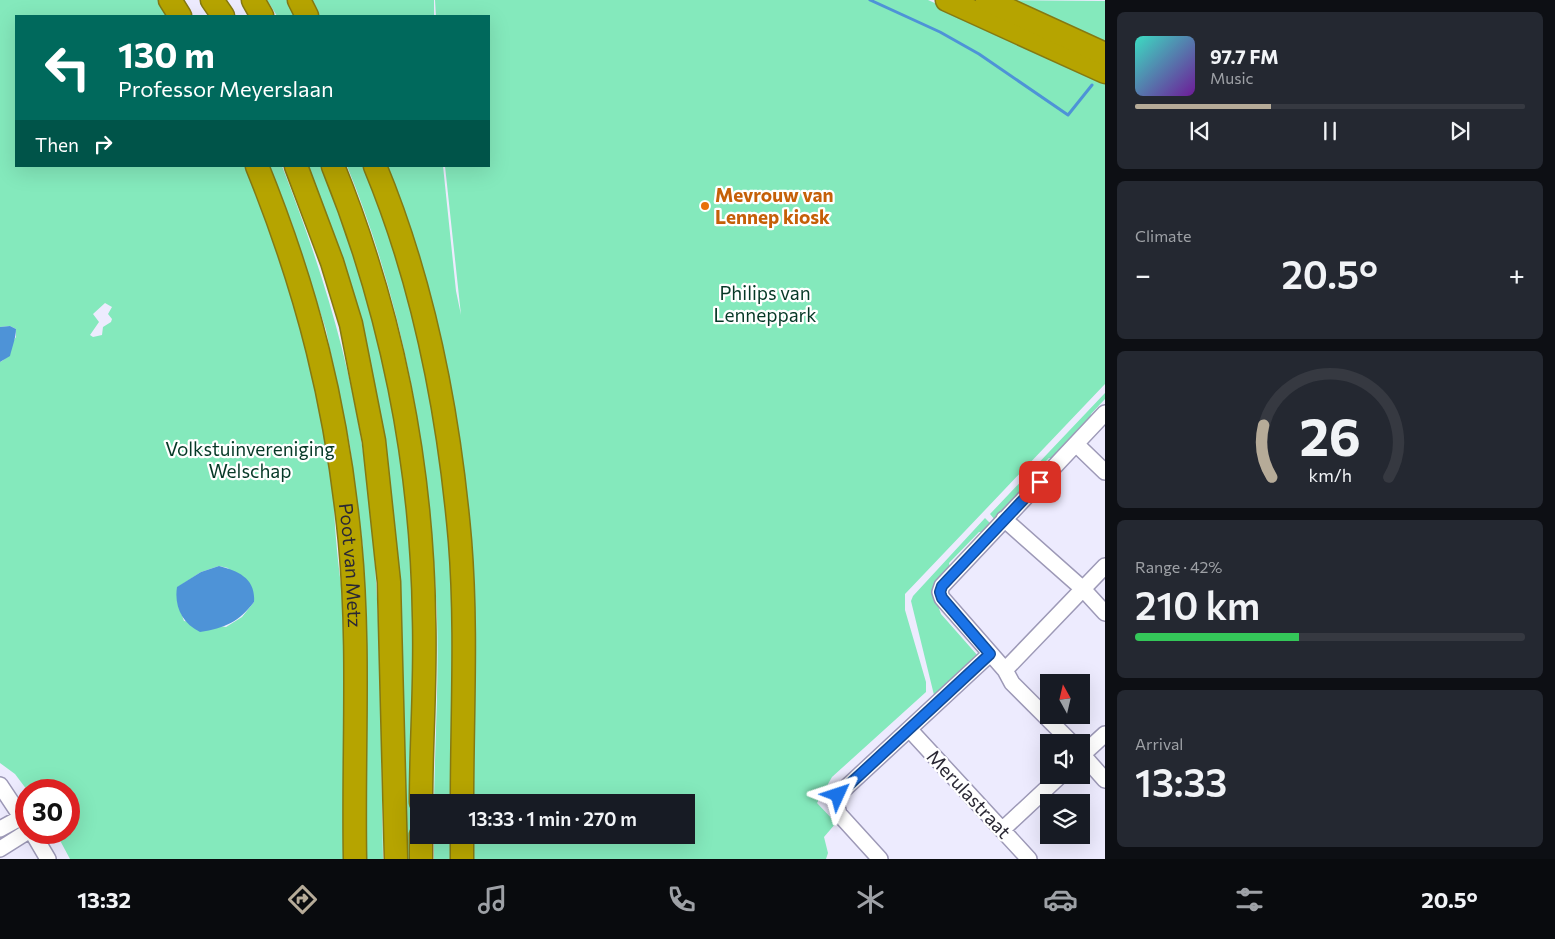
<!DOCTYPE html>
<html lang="en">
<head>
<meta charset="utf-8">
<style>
	body { margin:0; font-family:Commissioner,sans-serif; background:#242831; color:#f1f3f6; height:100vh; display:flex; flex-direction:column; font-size:19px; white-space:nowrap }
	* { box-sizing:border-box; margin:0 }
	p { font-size:16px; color:#9ea1a6 }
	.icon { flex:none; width:28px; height:28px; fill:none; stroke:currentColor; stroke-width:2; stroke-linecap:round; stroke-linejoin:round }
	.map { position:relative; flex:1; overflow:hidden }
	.details { display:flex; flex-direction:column; gap:12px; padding:12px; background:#0d0f14; width:450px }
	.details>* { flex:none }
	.hud { position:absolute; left:15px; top:15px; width:475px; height:152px; border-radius:0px; box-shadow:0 5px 20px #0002; background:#00695c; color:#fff; overflow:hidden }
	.needle { width:32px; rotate:352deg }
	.tools { position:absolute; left:1040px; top:674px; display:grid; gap:10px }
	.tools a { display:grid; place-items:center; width:50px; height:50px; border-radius:0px; background:#171b24; box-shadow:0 5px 20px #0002; font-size:25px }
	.speed { position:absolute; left:15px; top:779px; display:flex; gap:10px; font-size:25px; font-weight:700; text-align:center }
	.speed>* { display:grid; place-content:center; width:65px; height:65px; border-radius:50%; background:#171b24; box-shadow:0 5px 20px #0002; line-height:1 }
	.speed .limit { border:8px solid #d22; background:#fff; color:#111 }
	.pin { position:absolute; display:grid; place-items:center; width:42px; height:42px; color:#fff; margin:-21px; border-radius:10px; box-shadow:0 2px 8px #0006 }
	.me { position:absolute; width:55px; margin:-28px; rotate:48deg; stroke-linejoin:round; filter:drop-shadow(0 0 4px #0008) }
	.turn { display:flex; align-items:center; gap:18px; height:105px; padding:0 20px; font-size:22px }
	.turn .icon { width:65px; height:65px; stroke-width:2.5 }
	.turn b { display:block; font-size:35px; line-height:42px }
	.then { display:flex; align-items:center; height:48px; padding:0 20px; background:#0003; gap:10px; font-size:19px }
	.big { font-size:38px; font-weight:600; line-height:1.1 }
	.details .card { flex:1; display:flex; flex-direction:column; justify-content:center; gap:8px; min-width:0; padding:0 18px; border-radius:8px; background:#242831 }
	.details .dial { align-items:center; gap:0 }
	.dial svg { height:130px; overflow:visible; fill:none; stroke:#363941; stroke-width:7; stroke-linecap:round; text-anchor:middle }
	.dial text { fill:#f1f3f6; stroke:none }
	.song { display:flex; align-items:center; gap:15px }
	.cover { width:60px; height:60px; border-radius:8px; background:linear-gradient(135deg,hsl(170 70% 55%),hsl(280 70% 35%)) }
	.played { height:5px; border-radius:2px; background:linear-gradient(90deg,#b6ab98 35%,#363941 35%) }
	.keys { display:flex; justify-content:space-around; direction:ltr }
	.heat { display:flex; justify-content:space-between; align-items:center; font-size:28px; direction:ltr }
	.charge { height:8px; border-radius:4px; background:linear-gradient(90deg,#34c759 42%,#363941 0) }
	.trip { position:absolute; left:410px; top:794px; width:285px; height:50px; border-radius:0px; background:#171b24; box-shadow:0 5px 20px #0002; font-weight:600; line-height:50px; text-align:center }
	.dock { display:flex; height:80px; justify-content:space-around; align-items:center; background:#090b0e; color:#9ea1a6 }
	.dock .icon { width:35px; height:35px }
	.dock .active { color:#b6ab98 }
	.dock b { font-size:22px; color:#f1f3f6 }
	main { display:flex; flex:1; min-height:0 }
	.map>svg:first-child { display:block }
	.green { fill:#84e9bc; fill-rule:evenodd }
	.water { fill:#4e93d7 }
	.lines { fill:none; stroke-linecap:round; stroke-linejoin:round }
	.stream { stroke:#4e93d7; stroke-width:3 }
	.minor-casing { stroke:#9d99b7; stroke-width:18 }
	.highway-casing { stroke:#857912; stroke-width:25 }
	.minor { stroke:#fff; stroke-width:15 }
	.highway { stroke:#b6a400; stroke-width:22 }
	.route-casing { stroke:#114b97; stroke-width:12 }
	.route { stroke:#1a73e8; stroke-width:9 }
	.food-dot { fill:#e8710a; stroke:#fff; stroke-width:2 }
	.labels { text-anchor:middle; stroke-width:4.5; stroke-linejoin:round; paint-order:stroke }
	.food-label { font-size:19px; font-weight:bold; fill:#c56008; stroke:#fff; text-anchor:start }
	.park-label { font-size:19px; fill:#053826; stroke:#fff }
	.street-label { font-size:19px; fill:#2a2834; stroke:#fff }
</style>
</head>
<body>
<main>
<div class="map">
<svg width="1105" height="859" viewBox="0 0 1105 859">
	<rect width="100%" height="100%" fill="#edebfe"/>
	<!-- green -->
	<path class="green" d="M0,0H161L171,16H16V166H250L275,227L334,457C332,511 337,564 346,617L347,859H70L56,833L69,832V790H27L15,774L0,763V362C12,357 9,346 16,337V329L10,326L0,327ZM105,303L112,307L108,314L112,319L111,322L103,327L102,335L93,337L90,335L99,322L93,314ZM219,566L228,568L254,602L242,617L226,627L184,621L178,604V587L201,572Z
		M267,0H290L298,16H277Z
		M306,0H434V16H314Z
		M435,0H928L1105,79V384L905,594V610L926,682V692L832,777L817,803L836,823L824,837L828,853L826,859H468V835H686V802H469L472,573L382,166H443L456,291L461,315L445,166H489V16H436Z
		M1000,0L1105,1V48Z
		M269,166H282C317,256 347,349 362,445C383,582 380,721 383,859H367L363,548L350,446L326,330L291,221Z
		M306,166H325L358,253L400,435L413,540V859H403L394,544Z
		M347,166H368L416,310L453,537L454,802H434C435,741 439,678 437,617C431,463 406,310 347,166Z
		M1105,393V399L1091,414L1090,419L1054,458H1049L1019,489L1020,494L995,520L990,514Z
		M985,518L991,524L983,532H979L949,563L950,568L934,595L941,614L978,656L934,695L911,601L913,596Z
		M434,835H455L453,859H434Z"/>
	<!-- water -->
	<path class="water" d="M10,326L16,329C16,337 12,348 10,356L0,362V327Z
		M219,566C239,571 256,579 254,602C239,622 225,628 200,632C182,623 174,606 177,587L201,572Z"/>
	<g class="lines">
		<!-- stream -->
		<path class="stream" d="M870,0L940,32L979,54L1068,115L1092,85"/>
		<!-- minor casing -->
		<g class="minor-casing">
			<path id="minor" d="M1076,444L1105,472
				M1004,519L1083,589L1105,613
				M1005,670L1105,566
				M910,730L1029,859
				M1071,742L1012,683L1005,670L942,598L940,592L942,586L1105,413
				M1081,753L1105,780
				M1081,756L1105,734
				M0,785L26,824
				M0,829L22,817
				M1002,830L1061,775
				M32,832L48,859
				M0,849L27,832
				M880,859L839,814L836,803L838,795L990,654"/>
		</g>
		<!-- highway casing -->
		<g class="highway-casing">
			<g id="highway">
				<path d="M170,0L180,16"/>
				<path d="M212,0L223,16"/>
				<path d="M253,0L262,16"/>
				<path d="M299,0L307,16"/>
				<path d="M947,0L1105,72"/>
				<path d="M987,0L1105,54"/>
				<path id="s1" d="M257,166C308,292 337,407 350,542C360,647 353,754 355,859"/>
				<path d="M296,166L332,262L351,324L374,441L389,582L396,859"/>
				<path d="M333,166C391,309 422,463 424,617C426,679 421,741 421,802"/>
				<path d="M375,166C424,284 449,414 460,541C467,628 462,716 462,802"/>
				<path d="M421,835V859"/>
				<path d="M462,859V835"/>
			</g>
		</g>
		<!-- minor -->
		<use href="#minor" class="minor"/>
		<!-- highway -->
		<use href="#highway" class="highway"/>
	</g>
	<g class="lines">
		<!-- route casing -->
		<g class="route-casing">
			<path id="route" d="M838,795L990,654L942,598L940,592L942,586L1040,482"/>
		</g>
		<!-- route -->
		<use href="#route" class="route"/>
	</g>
	<!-- markers -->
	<circle class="food-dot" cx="705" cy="206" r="5"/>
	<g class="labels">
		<!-- food labels -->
		<g class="food-label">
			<text x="715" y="202">Mevrouw van<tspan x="715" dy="22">Lennep kiosk</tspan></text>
		</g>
		<!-- park labels -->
		<g class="park-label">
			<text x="765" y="300">Philips van<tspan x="765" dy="22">Lenneppark</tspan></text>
			<text x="250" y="456">Volkstuinvereniging<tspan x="250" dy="22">Welschap</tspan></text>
		</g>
		<!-- street labels -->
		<g class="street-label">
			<text dy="7" stroke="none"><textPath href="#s1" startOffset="412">Poot van Metz</textPath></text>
			<text transform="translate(969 794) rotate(47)" y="7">Merulastraat</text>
		</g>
	</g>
</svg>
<div class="tools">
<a><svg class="needle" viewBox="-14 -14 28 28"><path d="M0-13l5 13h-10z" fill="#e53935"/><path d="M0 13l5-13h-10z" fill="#9ea1a6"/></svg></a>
<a><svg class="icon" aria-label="sound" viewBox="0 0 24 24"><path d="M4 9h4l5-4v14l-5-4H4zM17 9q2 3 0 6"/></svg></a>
<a><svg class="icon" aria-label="layers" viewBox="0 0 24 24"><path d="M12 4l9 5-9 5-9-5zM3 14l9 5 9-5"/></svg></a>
</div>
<div class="speed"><div class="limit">30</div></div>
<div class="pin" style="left:1040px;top:482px;background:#d93025"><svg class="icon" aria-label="arrive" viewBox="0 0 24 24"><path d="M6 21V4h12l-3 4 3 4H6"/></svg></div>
<svg class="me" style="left:838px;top:795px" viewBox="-20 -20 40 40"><path d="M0-17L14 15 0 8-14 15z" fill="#1a73e8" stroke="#fff" stroke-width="4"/></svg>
<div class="trip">13:33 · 1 min · 270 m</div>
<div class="hud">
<div class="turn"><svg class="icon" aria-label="left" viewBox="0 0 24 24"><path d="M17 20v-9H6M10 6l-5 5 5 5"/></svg><div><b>130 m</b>Professor Meyerslaan</div></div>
<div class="then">Then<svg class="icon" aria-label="right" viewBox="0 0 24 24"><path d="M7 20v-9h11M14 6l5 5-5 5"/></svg></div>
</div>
</div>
<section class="details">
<div class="card">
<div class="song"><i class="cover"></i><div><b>97.7 FM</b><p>Music</p></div></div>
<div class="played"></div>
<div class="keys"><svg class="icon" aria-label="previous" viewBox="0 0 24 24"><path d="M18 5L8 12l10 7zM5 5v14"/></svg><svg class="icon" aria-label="pause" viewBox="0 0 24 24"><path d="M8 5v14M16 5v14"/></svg><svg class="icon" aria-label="next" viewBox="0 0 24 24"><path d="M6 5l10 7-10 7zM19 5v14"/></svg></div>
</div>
<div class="card"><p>Climate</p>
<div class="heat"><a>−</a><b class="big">20.5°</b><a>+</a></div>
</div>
<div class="card dial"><svg viewBox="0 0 100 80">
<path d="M14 69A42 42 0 1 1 86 69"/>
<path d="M14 69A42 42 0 0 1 9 37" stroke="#b6ab98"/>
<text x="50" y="56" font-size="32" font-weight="700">26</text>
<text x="50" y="72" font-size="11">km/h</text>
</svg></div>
<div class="card"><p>Range · 42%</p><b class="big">210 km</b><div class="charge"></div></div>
<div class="card"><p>Arrival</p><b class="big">13:33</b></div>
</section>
</main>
<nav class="dock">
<b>13:32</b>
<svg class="icon active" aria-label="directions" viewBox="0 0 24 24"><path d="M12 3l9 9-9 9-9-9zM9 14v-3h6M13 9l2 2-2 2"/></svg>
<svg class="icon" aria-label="music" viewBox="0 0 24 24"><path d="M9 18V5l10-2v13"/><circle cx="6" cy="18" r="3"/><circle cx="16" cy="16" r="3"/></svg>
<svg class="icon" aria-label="phone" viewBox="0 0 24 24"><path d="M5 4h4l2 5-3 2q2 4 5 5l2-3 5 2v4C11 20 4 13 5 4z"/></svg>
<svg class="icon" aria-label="climate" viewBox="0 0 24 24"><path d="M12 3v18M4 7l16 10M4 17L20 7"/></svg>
<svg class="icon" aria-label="car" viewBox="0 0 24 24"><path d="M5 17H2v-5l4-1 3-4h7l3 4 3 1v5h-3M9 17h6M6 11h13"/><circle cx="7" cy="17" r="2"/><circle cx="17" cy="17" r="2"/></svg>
<svg class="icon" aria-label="filters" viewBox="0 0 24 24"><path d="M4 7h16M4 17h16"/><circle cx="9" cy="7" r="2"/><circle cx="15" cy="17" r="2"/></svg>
<b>20.5°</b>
</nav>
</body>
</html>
